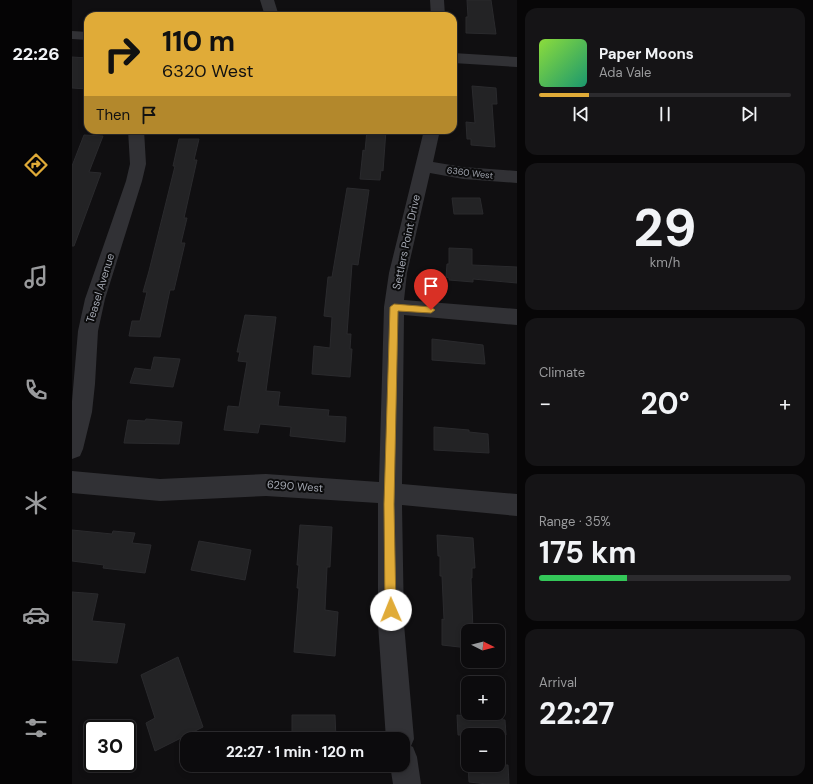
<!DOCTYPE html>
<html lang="en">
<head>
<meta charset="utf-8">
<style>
	body { margin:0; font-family:"DM Sans",sans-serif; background:#151416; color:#f1f3f6; height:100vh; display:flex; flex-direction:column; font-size:15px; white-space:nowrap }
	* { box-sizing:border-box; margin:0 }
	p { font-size:13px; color:#9a9b9d }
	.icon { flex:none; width:22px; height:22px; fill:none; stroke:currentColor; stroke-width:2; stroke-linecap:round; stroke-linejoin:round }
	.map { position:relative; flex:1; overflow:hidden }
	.side { display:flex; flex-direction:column; gap:8px; padding:8px; background:#070607; width:296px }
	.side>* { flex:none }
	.banner { position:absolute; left:12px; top:12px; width:373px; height:122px; border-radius:12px; box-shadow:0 2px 6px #0003,0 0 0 1px #2c2b2e; background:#e0ab38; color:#111; overflow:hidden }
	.needle { width:26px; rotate:96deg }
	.buttons { position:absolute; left:389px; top:624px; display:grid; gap:8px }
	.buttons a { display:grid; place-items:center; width:44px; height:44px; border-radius:8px; background:#0c0b0d; box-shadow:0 2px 6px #0003,0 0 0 1px #2c2b2e; font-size:20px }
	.speed { position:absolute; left:12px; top:720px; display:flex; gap:8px; font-size:20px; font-weight:700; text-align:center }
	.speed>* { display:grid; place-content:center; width:52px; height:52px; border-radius:50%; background:#0c0b0d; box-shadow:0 2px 6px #0003,0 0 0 1px #2c2b2e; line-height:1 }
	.speed .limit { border:2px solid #111; border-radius:6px; background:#fff; color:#111 }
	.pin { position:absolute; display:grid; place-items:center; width:34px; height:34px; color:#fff; margin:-41px -17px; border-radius:50% 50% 50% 0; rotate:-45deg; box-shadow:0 0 4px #0007 }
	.pin .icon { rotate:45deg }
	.me { position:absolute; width:44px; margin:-22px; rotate:359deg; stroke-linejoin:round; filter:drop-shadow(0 0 3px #0008) }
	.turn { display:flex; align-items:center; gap:14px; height:84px; padding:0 12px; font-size:18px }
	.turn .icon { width:52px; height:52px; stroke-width:2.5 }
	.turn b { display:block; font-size:28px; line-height:34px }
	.then { display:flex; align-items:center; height:38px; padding:0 12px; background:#0003; gap:8px; font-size:15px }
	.big { font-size:30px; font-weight:700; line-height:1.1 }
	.side .tile { flex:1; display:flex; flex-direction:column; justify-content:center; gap:6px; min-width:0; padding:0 14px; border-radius:12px; background:#151416 }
	.side .dial { align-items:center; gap:0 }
	.dial b { font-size:52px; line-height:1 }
	.song { display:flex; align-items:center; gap:12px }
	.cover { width:48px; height:48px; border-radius:6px; background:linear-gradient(135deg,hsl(90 70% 55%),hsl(160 70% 35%)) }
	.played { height:4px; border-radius:2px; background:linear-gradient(90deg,#e0ab38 20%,#2c2b2e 20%) }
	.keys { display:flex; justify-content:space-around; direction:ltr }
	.heat { display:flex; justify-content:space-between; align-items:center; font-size:22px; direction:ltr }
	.charge { height:6px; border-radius:3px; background:linear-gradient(90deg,#34c759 35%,#2c2b2e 0) }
	.trip { position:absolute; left:108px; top:732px; width:230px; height:40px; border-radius:12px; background:#0c0b0d; box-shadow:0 2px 6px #0003,0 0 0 1px #2c2b2e; font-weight:700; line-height:40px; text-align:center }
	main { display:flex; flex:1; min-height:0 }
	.tab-bar { display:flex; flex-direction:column; width:72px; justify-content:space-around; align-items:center; background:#050405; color:#9a9b9d }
	.tab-bar .icon { width:28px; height:28px }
	.tab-bar .current { color:#e0ab38 }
	.tab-bar b { font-size:18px; color:#f1f3f6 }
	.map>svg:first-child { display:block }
	.building { fill:#232325; stroke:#2a2a2d }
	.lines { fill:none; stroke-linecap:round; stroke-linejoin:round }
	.minor { fill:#313135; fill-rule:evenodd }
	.tertiary { fill:#313135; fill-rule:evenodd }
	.route { fill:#e0ab38; stroke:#926f24 }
	.labels { text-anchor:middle; stroke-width:4; stroke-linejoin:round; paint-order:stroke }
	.far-street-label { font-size:9px; fill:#a2a6b0; stroke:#0b0b0c }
	.street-label { font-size:11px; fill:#a2a6b0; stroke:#0b0b0c }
</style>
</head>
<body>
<main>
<nav class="tab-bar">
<b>22:26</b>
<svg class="icon current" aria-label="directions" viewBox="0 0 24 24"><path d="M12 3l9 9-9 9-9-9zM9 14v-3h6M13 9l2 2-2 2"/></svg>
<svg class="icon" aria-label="music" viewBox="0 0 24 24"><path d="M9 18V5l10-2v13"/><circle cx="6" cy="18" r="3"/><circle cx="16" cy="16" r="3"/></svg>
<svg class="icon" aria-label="phone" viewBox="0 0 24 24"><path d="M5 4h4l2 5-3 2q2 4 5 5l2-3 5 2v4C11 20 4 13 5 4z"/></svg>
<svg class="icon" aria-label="climate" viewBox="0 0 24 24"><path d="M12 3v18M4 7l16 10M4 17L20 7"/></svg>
<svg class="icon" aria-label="car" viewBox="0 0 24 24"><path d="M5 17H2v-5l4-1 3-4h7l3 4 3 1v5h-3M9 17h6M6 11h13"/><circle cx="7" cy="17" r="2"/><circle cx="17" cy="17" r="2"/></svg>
<svg class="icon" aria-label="filters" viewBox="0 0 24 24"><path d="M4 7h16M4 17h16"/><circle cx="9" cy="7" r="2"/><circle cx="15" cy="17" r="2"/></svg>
</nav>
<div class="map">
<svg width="445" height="784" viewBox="0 0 445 784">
	<rect width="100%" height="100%" fill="#100f11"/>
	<!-- building -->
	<path class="building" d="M395,0H419L424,34L394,33V17H396Z
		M0,57L16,58V89L0,88Z
		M400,86L424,88L425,104H420L423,147L399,145V139H395L394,122L403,123Z
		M295,130H314L311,171L309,170L308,180L288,179L291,150L293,151Z
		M12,135L31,136L17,172L29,173L2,246H0V166Z
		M107,139H127L122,160H125L112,218H115L109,243H113L102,290H98L88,337L57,336L60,321H68L75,292H71L77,271L103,166H101Z
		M275,188L297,190L286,265L280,264L275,334H279L278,349H280L278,377L240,374L242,346L258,348L260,317L252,316L256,277H260Z
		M380,198H408L411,214H382Z
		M377,248L400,249V265L445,267V283L401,279V282L377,280V278L374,277L375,264H377Z
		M173,315L204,317L194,391L208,392L206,406L257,410L256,416L274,417L273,442L218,436L219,427L188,424L186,433L152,430L156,406L167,407L175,362L166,361L168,352H165Z
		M360,339L411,345L413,364L360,360Z
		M82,357L108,359L101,387L58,383L63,368L79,370Z
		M74,419L110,422L107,444L52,443L56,420L73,421Z
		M362,427L397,430V432L416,434L417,453L362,450Z
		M228,525L260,527L258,567H255L253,610L266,612L263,656L222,652L227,588H225L227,565H225Z
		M0,530L40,534L41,531L63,533L60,543L79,545L73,573L31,568L32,565L0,561Z
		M365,535L401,538L403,568H400V578H399L401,631H396V648L370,645V619L372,620L370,576H368V556H366Z
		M127,541L179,550L173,580L119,570Z
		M0,592L26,594L20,621L53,624L45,663L0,660Z
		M106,657L131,727L83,751L74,723L83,718L69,675Z
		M220,715H263L264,739H220Z
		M385,715L433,720L434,735H386Z
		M220,765H254V771L220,772Z
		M396,765H436L437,784H415L397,782Z"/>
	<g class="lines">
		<!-- minor -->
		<path class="minor" d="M188,0H202L207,16H193Z
			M358,0H372L373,16H359Z
			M56,130H72L74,164L70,181L33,299L26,331L23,384L20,412L11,449L8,456L0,459V401L6,331L13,299L54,181L58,164Z
			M352,130H368L361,162L391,167L445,171V183L391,179L358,173L335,273L332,300L445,309V325L332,315L330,484L445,494V516L330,505L332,624L342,739L339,746L341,747L345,757L349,784H321L318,765H331V739H314L306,624V503L194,496L88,501L0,493V471L88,479L194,474L307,482L312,307L317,273Z"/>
		<!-- tertiary -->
		<path class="tertiary" d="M0,31L16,32V40L0,39Z
			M381,53L445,57V67L381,63Z"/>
	</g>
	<!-- route -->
	<path class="route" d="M322,304L359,307L363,310L359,313L326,311L322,504L324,610L322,614L319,616L315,614L313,610L312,504L318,307Z"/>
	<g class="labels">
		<!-- far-street labels -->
		<g class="far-street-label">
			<text transform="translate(398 173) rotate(7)" y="3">6360 West</text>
		</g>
		<!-- street labels -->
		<g class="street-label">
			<text transform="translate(334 242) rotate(-78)" y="4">Settlers Point Drive</text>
			<text transform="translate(28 288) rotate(-73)" y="4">Teasel Avenue</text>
			<text transform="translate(223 486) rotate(4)" y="4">6290 West</text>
		</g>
	</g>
</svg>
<div class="buttons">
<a><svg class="needle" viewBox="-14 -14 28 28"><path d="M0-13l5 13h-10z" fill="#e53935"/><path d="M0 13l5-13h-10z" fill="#9a9b9d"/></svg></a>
<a>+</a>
<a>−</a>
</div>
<div class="speed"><div class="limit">30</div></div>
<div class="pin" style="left:359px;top:310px;background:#d93025"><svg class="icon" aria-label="arrive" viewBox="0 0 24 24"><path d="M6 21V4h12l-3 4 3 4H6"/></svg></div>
<svg class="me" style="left:319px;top:610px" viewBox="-20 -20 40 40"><circle r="19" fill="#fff"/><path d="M0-13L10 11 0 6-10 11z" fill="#e0ab38"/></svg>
<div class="trip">22:27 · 1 min · 120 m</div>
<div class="banner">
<div class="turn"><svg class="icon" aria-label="right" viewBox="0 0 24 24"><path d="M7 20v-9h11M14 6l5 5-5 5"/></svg><div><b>110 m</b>6320 West</div></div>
<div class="then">Then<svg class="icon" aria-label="arrive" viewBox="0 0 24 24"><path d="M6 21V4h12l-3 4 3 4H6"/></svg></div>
</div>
</div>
<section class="side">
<div class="tile">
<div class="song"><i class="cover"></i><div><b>Paper Moons</b><p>Ada Vale</p></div></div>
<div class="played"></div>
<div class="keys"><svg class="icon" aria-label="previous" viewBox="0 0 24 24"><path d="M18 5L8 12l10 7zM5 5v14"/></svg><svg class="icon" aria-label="pause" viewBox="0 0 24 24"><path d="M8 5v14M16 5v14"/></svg><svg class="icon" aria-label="next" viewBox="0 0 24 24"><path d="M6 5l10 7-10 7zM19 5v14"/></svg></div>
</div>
<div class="tile dial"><b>29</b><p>km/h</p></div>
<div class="tile"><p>Climate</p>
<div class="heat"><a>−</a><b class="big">20°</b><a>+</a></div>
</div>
<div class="tile"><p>Range · 35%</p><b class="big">175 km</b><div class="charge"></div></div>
<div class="tile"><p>Arrival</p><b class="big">22:27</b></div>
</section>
</main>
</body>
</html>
